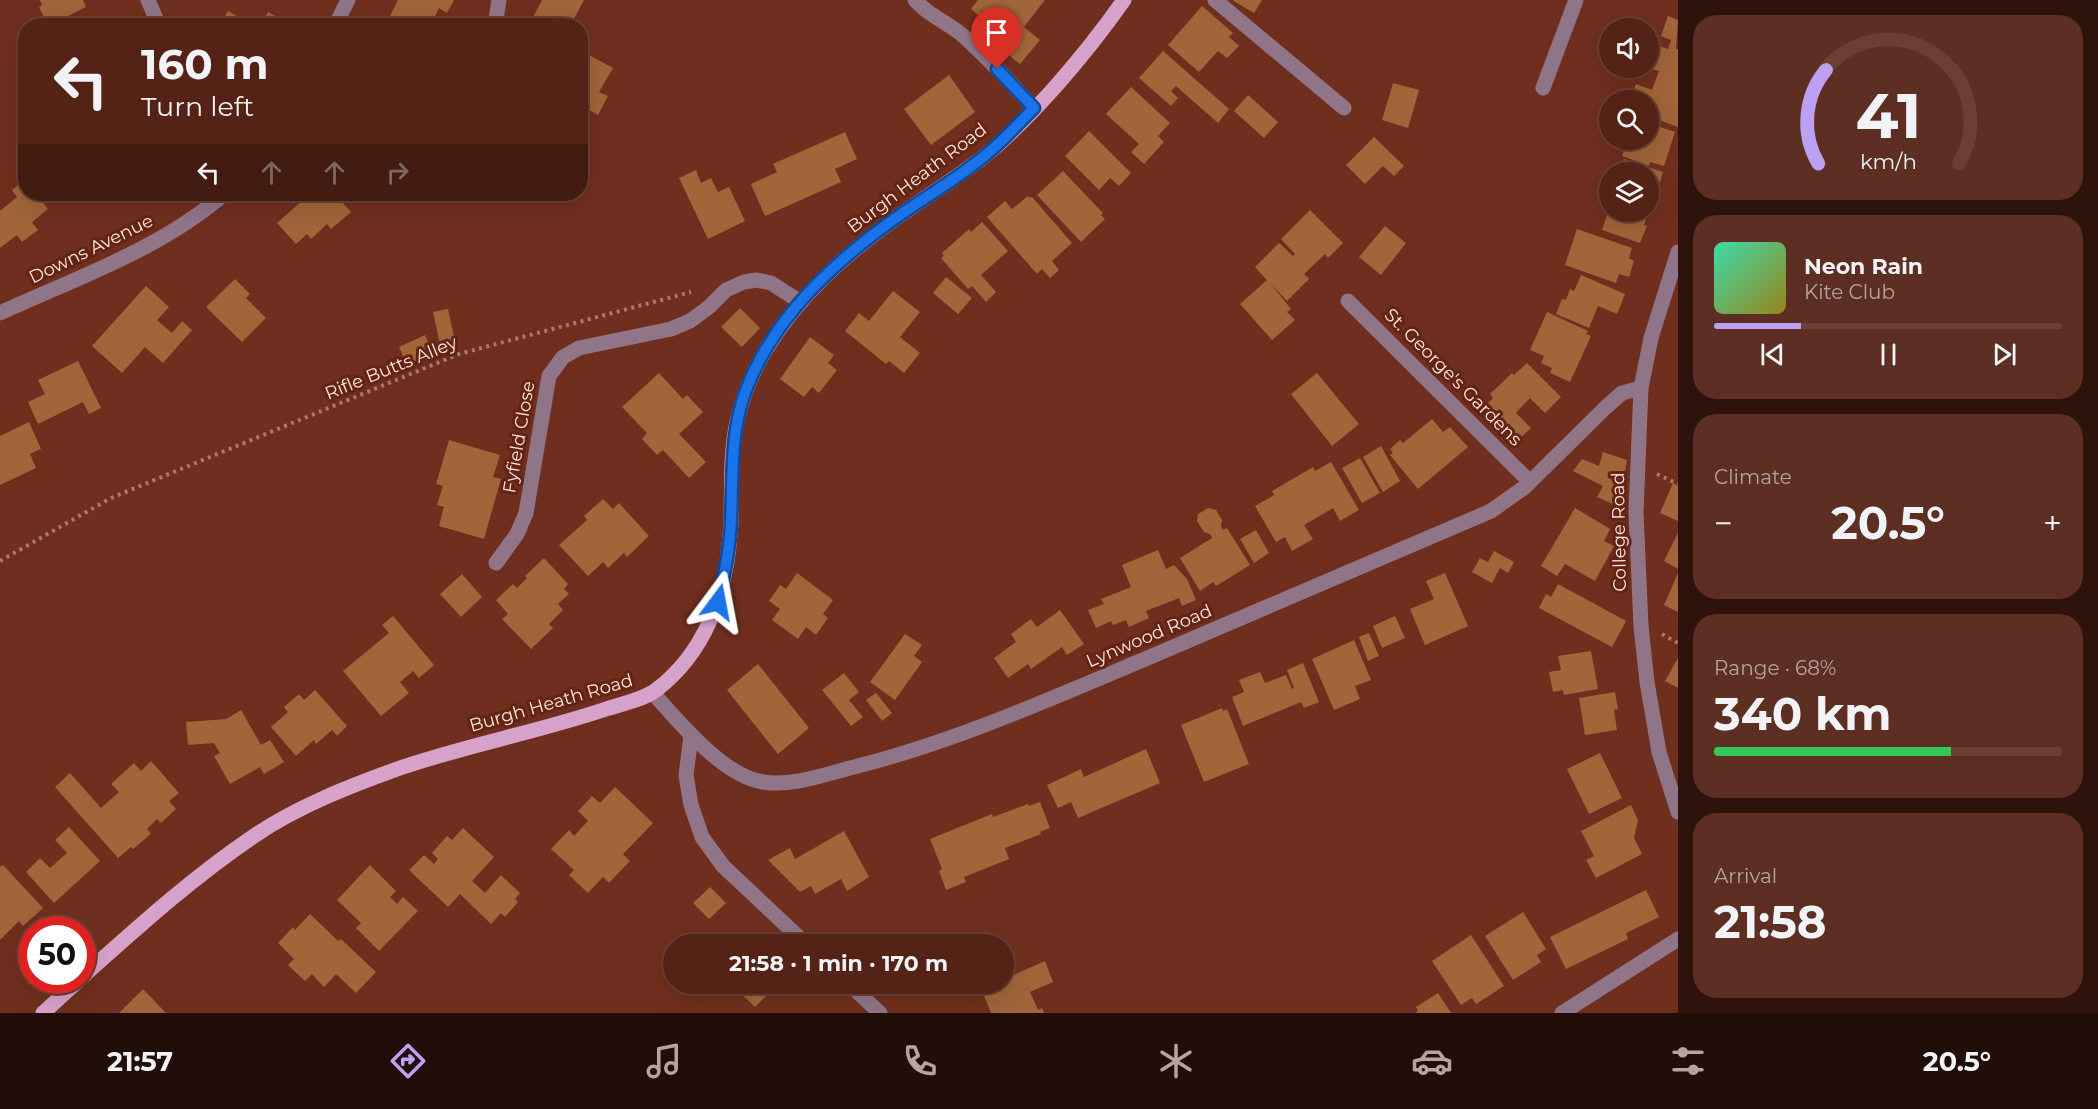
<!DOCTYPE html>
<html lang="en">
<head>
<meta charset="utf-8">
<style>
	body { margin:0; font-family:Montserrat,sans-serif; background:#5d2f23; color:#f1f3f6; height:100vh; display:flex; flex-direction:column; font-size:22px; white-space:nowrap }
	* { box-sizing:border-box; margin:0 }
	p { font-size:20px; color:#b5a4a1 }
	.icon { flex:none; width:33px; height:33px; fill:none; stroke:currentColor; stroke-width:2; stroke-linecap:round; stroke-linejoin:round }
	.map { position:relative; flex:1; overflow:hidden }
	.panel { display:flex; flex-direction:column; gap:15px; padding:15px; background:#2e130c; width:420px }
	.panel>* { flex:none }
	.banner { position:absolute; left:18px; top:18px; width:570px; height:183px; border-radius:24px; box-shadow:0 6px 24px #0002,0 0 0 2px #6a4035; background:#542316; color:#f1f3f6; overflow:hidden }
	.fabs { position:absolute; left:1599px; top:18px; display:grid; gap:12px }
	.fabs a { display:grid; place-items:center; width:60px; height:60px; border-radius:50%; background:#542316; box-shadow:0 6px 24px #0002,0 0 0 2px #6a4035; font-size:30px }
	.speed { position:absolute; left:18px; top:916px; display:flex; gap:12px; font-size:30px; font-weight:700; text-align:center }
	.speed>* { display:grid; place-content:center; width:78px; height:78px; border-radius:50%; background:#542316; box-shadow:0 6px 24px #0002,0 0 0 2px #6a4035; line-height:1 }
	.speed .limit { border:9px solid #d22; background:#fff; color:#111 }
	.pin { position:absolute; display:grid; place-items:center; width:51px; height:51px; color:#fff; margin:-62px -26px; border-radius:50% 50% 50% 0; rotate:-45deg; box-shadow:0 0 6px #0007 }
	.pin .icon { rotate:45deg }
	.me { position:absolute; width:66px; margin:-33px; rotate:13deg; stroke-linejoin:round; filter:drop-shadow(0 0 4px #0008) }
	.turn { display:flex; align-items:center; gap:21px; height:126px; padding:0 24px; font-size:27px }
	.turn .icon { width:78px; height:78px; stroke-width:2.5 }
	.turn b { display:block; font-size:42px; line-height:51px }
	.lanes { display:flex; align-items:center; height:57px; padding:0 24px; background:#0003; justify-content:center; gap:30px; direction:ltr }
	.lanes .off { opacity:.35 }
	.big { font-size:45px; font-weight:700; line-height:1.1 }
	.panel .tile { flex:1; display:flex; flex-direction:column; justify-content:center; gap:9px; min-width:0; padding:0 21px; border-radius:24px; background:#5d2f23 }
	.panel .dial { align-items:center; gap:0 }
	.dial svg { height:156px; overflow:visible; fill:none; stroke:#6a4035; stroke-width:7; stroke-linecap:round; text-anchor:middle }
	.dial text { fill:#f1f3f6; stroke:none }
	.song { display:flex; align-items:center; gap:18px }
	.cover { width:72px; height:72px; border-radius:9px; background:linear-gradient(135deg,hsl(160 70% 55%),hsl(50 70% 35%)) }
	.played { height:6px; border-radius:3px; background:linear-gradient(90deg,#bca0f2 25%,#6a4035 25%) }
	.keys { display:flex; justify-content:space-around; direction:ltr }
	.heat { display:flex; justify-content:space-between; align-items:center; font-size:33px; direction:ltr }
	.charge { height:9px; border-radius:4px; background:linear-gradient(90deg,#34c759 68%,#6a4035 0) }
	.trip { position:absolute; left:663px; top:934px; width:351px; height:60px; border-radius:30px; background:#542316; box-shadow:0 6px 24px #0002,0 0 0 2px #6a4035; font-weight:700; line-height:60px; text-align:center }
	.tabs { display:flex; height:96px; justify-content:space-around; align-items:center; background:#220e09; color:#b5a4a1 }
	.tabs .icon { width:42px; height:42px }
	.tabs .current { color:#bca0f2 }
	.tabs b { font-size:27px; color:#f1f3f6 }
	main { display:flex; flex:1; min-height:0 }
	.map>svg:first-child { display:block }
	.building { fill:#a06539 }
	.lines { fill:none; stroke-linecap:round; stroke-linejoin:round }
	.path { stroke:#a9796c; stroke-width:4; stroke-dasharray:3 4.5; stroke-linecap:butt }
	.minor { stroke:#907589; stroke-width:15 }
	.major { stroke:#d7a2ca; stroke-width:15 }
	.route-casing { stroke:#114b97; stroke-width:15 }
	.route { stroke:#1a73e8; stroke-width:10 }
	.labels { text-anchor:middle; stroke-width:6; stroke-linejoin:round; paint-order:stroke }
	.street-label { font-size:18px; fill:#ffe6df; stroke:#642413 }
</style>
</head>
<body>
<main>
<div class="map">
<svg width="1678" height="1013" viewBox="0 0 1678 1013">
	<rect width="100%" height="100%" fill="#702f1e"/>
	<!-- building -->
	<path class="building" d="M40,0H83L86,7L48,26L39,7L42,5Z
		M398,0H454L447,13L439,8L430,26H404L389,18Z
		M542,0H584L570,26H549L533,17Z
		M978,0H1045L1024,27L1040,40L1020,64L981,33L989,24L971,9Z
		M1232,0H1262L1254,13Z
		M1202,6L1233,33L1229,37L1239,46L1227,58L1218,51L1199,72L1168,45Z
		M228,11L255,26H220Z
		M268,12L293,26H261Z
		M1668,16L1678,20L1676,49H1678V127L1651,117L1649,123L1675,132L1664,166L1650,162L1649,166L1622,156L1625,147L1615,143L1616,140H1648V100H1630L1636,84L1652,90L1659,71L1649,68L1657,45L1668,49L1671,40L1661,36Z
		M580,50L613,68L599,92L608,96L598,115L580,105Z
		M1163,51L1229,109L1218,123L1176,86L1171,91L1178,98L1171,106L1139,78Z
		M949,75L975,112L931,145L904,109Z
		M1393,83L1419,90L1408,128L1382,120Z
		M1131,87L1170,123L1158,136L1164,142L1144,164L1131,152L1139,144L1106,114Z
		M1248,95L1278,122L1264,138L1234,111Z
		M1089,131L1131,173L1119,186L1110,178L1099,190L1065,156Z
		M845,132L857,159L835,169L841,182L765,216L751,184L777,172L773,164Z
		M1374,137L1404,166L1394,176L1383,166L1365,184L1346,165Z
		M1624,159L1663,172L1657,191L1654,190L1651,200L1648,199V172H1619Z
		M696,170L701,183L711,178L718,192L729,187L745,221L708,239L679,178Z
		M1063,171L1103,213L1101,215L1105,219L1081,242L1037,195Z
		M26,179V194H36L48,209L32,222L38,230L22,242L17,235L0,248V211L17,197L12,190Z
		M1610,186V210L1602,207Z
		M302,194H335L351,212L331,229L327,224L311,239L307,234L296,244L277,223L303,200L299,196Z
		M1028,196L1030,198L1032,197L1072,243L1052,261L1059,270L1050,278L1042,269L1037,274L987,217L1005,201L1012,209Z
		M1310,210L1343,243L1328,258L1325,254L1304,274L1309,279L1287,301L1270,283L1291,309L1287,312L1295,320L1272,340L1240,304L1267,280L1255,267L1279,243L1293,256L1295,254L1281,239Z
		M1608,212H1634L1647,216L1644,225L1647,226L1640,243L1602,230Z
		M982,222L1008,251L981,275L996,292L986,302L972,286L968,289L941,258L944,256L942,253L969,229L971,232Z
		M1385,226L1406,243L1381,275L1359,257Z
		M1577,229L1632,248L1629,258L1634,261L1629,277L1619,274L1616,283L1565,265Z
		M1581,275L1625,294L1617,314L1598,306L1589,328L1556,314L1562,299L1566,300L1570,289L1574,291Z
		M946,277L972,298L958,314L933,293Z
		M235,279L250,294L246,298L266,318L242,342L206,307Z
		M146,286L169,307L157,320L172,333L182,321L192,330L163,363L145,347L122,373L92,346Z
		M893,291L920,312L900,337L920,353L904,373L889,361L886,364L845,331L859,313L869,321Z
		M740,308L760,328L742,347L721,327Z
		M448,309L455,341L440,344L433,312Z
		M1547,312L1588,331L1586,334L1591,336L1570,382L1550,373L1552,368L1541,363L1544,356L1530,350Z
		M425,335L433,353L407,365L399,347Z
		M810,337L834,355L828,363L837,370L819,393L812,387L804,397L780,379Z
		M78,361L101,408L89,414L83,402L38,424L28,402L45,394L38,380Z
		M1527,363L1561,397L1545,413L1530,398L1523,405L1516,413L1531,428L1514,444L1481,410L1493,398L1490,394L1512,373L1514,375Z
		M659,373L683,399L687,395L703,412L679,434L706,462L689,478L663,450L657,455L642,439L647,433L622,407Z
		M1317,373L1359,424L1332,446L1291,394Z
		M1432,419L1443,432L1450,427L1468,447L1418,489L1390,455L1393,453L1390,449L1400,440L1403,443Z
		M29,422L41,449L30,454L36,468L0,485V436Z
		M449,440L500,455L493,477L501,479L484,539L439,526L444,507L437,505L443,486L436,484Z
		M1381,446L1400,481L1383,492L1363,457Z
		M1603,452L1627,460L1620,494L1615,505L1597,497L1603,486L1573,471L1582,459L1599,466Z
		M1360,458L1380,493L1362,503L1342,468Z
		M1331,462L1359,510L1340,521L1333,508L1304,525L1313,539L1292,551L1285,537L1276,542L1255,506L1274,495L1272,491L1313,467L1315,471Z
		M1673,483L1678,486V521L1660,513Z
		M603,499L613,509L619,503L649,536L627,557L624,553L608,568L603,562L588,576L559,545L587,520L584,516Z
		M1208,508L1216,510L1222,520L1221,526L1223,530L1227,528L1250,565L1216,586L1213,582L1200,591L1180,558L1212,538L1210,534L1204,532L1197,521L1198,514Z
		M1575,508L1610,529L1604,541L1614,546L1595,581L1565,564L1557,576L1541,566Z
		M1256,530L1269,553L1254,563L1240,539Z
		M1678,533V569L1664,561Z
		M1158,550L1166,569L1174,565L1187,579L1196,600L1182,606L1179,598L1146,611L1149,618L1129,627L1126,620L1113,625L1111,621L1096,628L1088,610L1104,604L1101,599L1131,587L1122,565Z
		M1494,551L1514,562L1508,573L1500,568L1492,583L1472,572L1480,558L1488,562Z
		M544,558L568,584L564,589L569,594L558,604L563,610L549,624L553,628L531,649L502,619L508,614L496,600L513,584L517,588L527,578L525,576Z
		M797,573L833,600L823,614L828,618L816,635L806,627L798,639L772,620L780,609L769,601L780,585L786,589Z
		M1445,573L1468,626L1425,645L1410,609L1434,599L1426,581Z
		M1678,573V612L1664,605Z
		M462,574L482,597L461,617L440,594Z
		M1558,584L1626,621L1612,647L1539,608L1546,594L1551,597Z
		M1060,610L1084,644L1067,655L1062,647L1031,669L1028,664L1008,678L994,658L1016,642L1011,634L1031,619L1037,627Z
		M393,616L434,665L419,678L413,671L400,682L409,693L381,716L343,671L389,633L382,625Z
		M1395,616L1405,638L1382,648L1373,626Z
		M1369,633L1379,656L1368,661L1359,637Z
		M905,634L922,645L914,656L922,662L895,700L870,682Z
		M1354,640L1371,680L1355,686L1360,699L1334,710L1312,659Z
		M1591,651L1598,689L1564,695L1563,690L1553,692L1549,672L1561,670L1558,656Z
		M1678,658V688L1665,681Z
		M1303,663L1319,702L1304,708L1301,702L1243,726L1232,697L1244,692L1239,680L1260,672L1265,683L1286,675L1292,689L1294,688L1287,670Z
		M758,664L809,728L778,754L727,690Z
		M844,673L859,692L849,700L863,717L851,726L822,690Z
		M315,690L347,726L337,736L332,730L316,744L314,740L296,756L271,727L288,712L284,707L299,694L304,700Z
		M1615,692L1618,709L1614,710L1617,730L1585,735L1579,698Z
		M876,693L892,713L882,721L866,700Z
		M1222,708L1223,711L1227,709L1249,764L1204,782L1181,725Z
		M241,710L261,745L270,740L284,762L264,774L260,767L230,784L214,756L220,753L214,743L188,745L186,722L226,719Z
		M1146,749L1160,783L1078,818L1071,802L1058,808L1047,785L1081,769L1084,777Z
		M1600,753L1622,798L1589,814L1567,769Z
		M151,761L179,793L169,801L176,809L161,823L157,819L147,829L151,834L133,849L131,847L118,858L55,787L70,773L101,808L119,792L111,784L134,763L141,771Z
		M615,787L653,823L623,854L630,861L609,883L603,877L588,893L569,875L574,870L551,849L569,830L574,836L588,821L578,811L592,796L600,803Z
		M1040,802L1050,828L1040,832L1041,834L1005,848L1009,859L964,877L966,882L946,890L939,871L942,869L930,839L992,814L993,817L1028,804L1029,806Z
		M1631,805L1638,820L1634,838L1642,854L1596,878L1586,860L1594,856L1581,831Z
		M69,827L100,861L54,903L26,872L40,858L50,868L67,853L55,840Z
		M463,828L494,857L472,881L485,893L501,875L520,893L515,899L518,902L505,917L501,913L491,924L460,894L448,907L409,870L424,855L434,864L438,859L432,853L447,836L452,840Z
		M844,831L869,877L847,891L841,879L815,894L811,886L800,892L768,860L790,848L795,859Z
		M3,865L43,908L23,926L19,921L0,940V867Z
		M370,865L396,891L390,897L397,904L403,897L418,911L379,951L356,928L361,923L337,900Z
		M710,887L726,903L709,919L693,903Z
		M1646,890L1659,917L1626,933L1628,939L1566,969L1550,937Z
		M1523,912L1546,949L1537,955L1541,962L1513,980L1485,936Z
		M310,914L338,941L341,939L376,972L356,993L336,974L324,987L312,974L305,981L288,965L294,959L278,943L293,927L295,930Z
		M1471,935L1504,986L1476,1004L1472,998L1461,1005L1432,961Z
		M1045,961L1053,982L1030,992L1038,1010L1042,1008L1044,1013H991L981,988L991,984H1004V979Z
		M731,984H768L773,989L755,1007Z
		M143,989L166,1013H119Z
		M1438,993L1451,1013H1415L1418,1011L1416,1007Z"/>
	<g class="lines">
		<!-- path -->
		<path class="path" d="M1657,474L1678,484
			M0,561L111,498L459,354L691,292
			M1662,634L1678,643"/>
		<!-- minor -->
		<path class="minor" d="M148,0L159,26
			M915,0C928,15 946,22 961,34C987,56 1010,83 1034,108
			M1215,0L1344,108
			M335,26L348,0
			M495,26L499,0
			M1543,88L1576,0
			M1678,252L1651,338L1641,388L1636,512L1641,626L1647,682L1659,752L1678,812
			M1348,301L1530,482
			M0,313C76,278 161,249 224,194
			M496,563L517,534L526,513L549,376L563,357L579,348L671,329L690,321L709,307L726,290L744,282L757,280L771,283L799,301
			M653,693C679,722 723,776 763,782C792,787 826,774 854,767C957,741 1052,698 1150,657C1263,608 1377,560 1491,511L1525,487L1606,407L1622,393L1641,388
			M691,736L686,775L691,805L702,837L723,866L807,945
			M849,984L880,1013
			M1562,1013L1678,939"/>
		<!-- major -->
		<path class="major" d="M82,977C138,927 192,878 254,836C298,806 350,786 400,768C467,745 538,732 606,709C621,704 643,700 656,690C709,650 728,585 731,521C732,488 730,455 737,422C742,397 752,373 765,351C799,294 846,254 899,216C926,197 954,179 981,159C1032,118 1086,54 1124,0
			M43,1013L78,981"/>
	</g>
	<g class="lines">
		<!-- route casing -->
		<g class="route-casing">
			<path id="route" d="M718,602C724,575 730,549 731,521C733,477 730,432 746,390C774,316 836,260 900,215C927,196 956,179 982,158C1001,143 1017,125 1034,108L997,69"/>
		</g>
		<!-- route -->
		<use href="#route" class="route"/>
	</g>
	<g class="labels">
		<!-- street labels -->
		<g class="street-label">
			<text transform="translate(917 178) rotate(-37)" y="6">Burgh Heath Road</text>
			<text transform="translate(91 249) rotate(-26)" y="6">Downs Avenue</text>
			<text transform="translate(391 368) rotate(-22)" y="6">Rifle Butts Alley</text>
			<text transform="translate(1453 377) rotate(45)" y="6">St. George's Gardens</text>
			<text transform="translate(519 437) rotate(-80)" y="6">Fyfield Close</text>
			<text transform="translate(1619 532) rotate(-91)" y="6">College Road</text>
			<text transform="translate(1149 636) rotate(-23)" y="6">Lynwood Road</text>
			<text transform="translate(551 703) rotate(-16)" y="6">Burgh Heath Road</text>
		</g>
	</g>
</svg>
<div class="fabs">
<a><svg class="icon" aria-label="sound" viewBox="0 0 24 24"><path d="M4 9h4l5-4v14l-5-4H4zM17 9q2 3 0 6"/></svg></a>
<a><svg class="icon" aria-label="search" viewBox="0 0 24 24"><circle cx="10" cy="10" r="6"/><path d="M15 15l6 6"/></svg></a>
<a><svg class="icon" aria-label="layers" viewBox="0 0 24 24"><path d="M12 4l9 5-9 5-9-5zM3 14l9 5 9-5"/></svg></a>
</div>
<div class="speed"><div class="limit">50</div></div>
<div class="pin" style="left:997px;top:69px;background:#d93025"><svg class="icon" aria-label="arrive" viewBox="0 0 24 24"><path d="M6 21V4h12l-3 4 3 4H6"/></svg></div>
<svg class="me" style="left:718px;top:602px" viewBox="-20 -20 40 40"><path d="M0-17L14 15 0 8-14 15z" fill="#1a73e8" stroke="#fff" stroke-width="4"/></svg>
<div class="trip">21:58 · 1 min · 170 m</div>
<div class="banner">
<div class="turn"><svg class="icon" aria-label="left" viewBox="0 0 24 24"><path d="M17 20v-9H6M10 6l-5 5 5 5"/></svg><div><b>160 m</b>Turn left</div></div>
<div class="lanes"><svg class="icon" aria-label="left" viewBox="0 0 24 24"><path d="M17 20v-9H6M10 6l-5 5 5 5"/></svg><svg class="icon off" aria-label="ahead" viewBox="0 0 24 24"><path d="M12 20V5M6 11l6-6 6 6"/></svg><svg class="icon off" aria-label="ahead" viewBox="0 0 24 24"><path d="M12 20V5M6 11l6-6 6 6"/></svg><svg class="icon off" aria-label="right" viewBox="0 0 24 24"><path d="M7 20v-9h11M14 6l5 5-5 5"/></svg></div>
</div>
</div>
<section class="panel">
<div class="tile dial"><svg viewBox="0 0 100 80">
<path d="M14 69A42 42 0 1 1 86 69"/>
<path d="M14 69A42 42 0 0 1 18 21" stroke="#bca0f2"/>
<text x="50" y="56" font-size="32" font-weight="700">41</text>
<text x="50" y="72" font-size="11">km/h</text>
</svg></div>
<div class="tile">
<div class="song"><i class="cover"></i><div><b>Neon Rain</b><p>Kite Club</p></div></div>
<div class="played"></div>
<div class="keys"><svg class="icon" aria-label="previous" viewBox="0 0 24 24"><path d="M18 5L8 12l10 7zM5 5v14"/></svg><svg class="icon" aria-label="pause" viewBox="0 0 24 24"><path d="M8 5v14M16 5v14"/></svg><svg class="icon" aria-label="next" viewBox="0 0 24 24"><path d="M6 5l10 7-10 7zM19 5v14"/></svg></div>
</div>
<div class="tile"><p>Climate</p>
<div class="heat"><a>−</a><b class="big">20.5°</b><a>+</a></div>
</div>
<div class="tile"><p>Range · 68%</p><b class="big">340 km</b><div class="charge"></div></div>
<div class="tile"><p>Arrival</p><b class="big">21:58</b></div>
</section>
</main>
<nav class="tabs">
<b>21:57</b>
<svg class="icon current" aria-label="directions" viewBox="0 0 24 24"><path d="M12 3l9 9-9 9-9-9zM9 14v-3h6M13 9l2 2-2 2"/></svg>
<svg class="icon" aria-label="music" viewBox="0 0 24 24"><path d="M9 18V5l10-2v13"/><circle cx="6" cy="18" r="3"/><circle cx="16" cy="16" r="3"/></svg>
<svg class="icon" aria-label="phone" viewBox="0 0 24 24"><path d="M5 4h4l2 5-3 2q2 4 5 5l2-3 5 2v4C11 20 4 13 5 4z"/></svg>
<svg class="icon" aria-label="climate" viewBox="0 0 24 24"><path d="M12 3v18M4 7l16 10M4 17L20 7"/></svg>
<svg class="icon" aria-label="car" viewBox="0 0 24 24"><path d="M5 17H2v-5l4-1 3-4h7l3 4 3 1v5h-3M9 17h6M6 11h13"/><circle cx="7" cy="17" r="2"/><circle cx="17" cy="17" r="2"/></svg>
<svg class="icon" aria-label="filters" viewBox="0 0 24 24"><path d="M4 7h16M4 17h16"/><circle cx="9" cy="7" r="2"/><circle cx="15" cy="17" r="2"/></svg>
<b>20.5°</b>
</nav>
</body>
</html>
